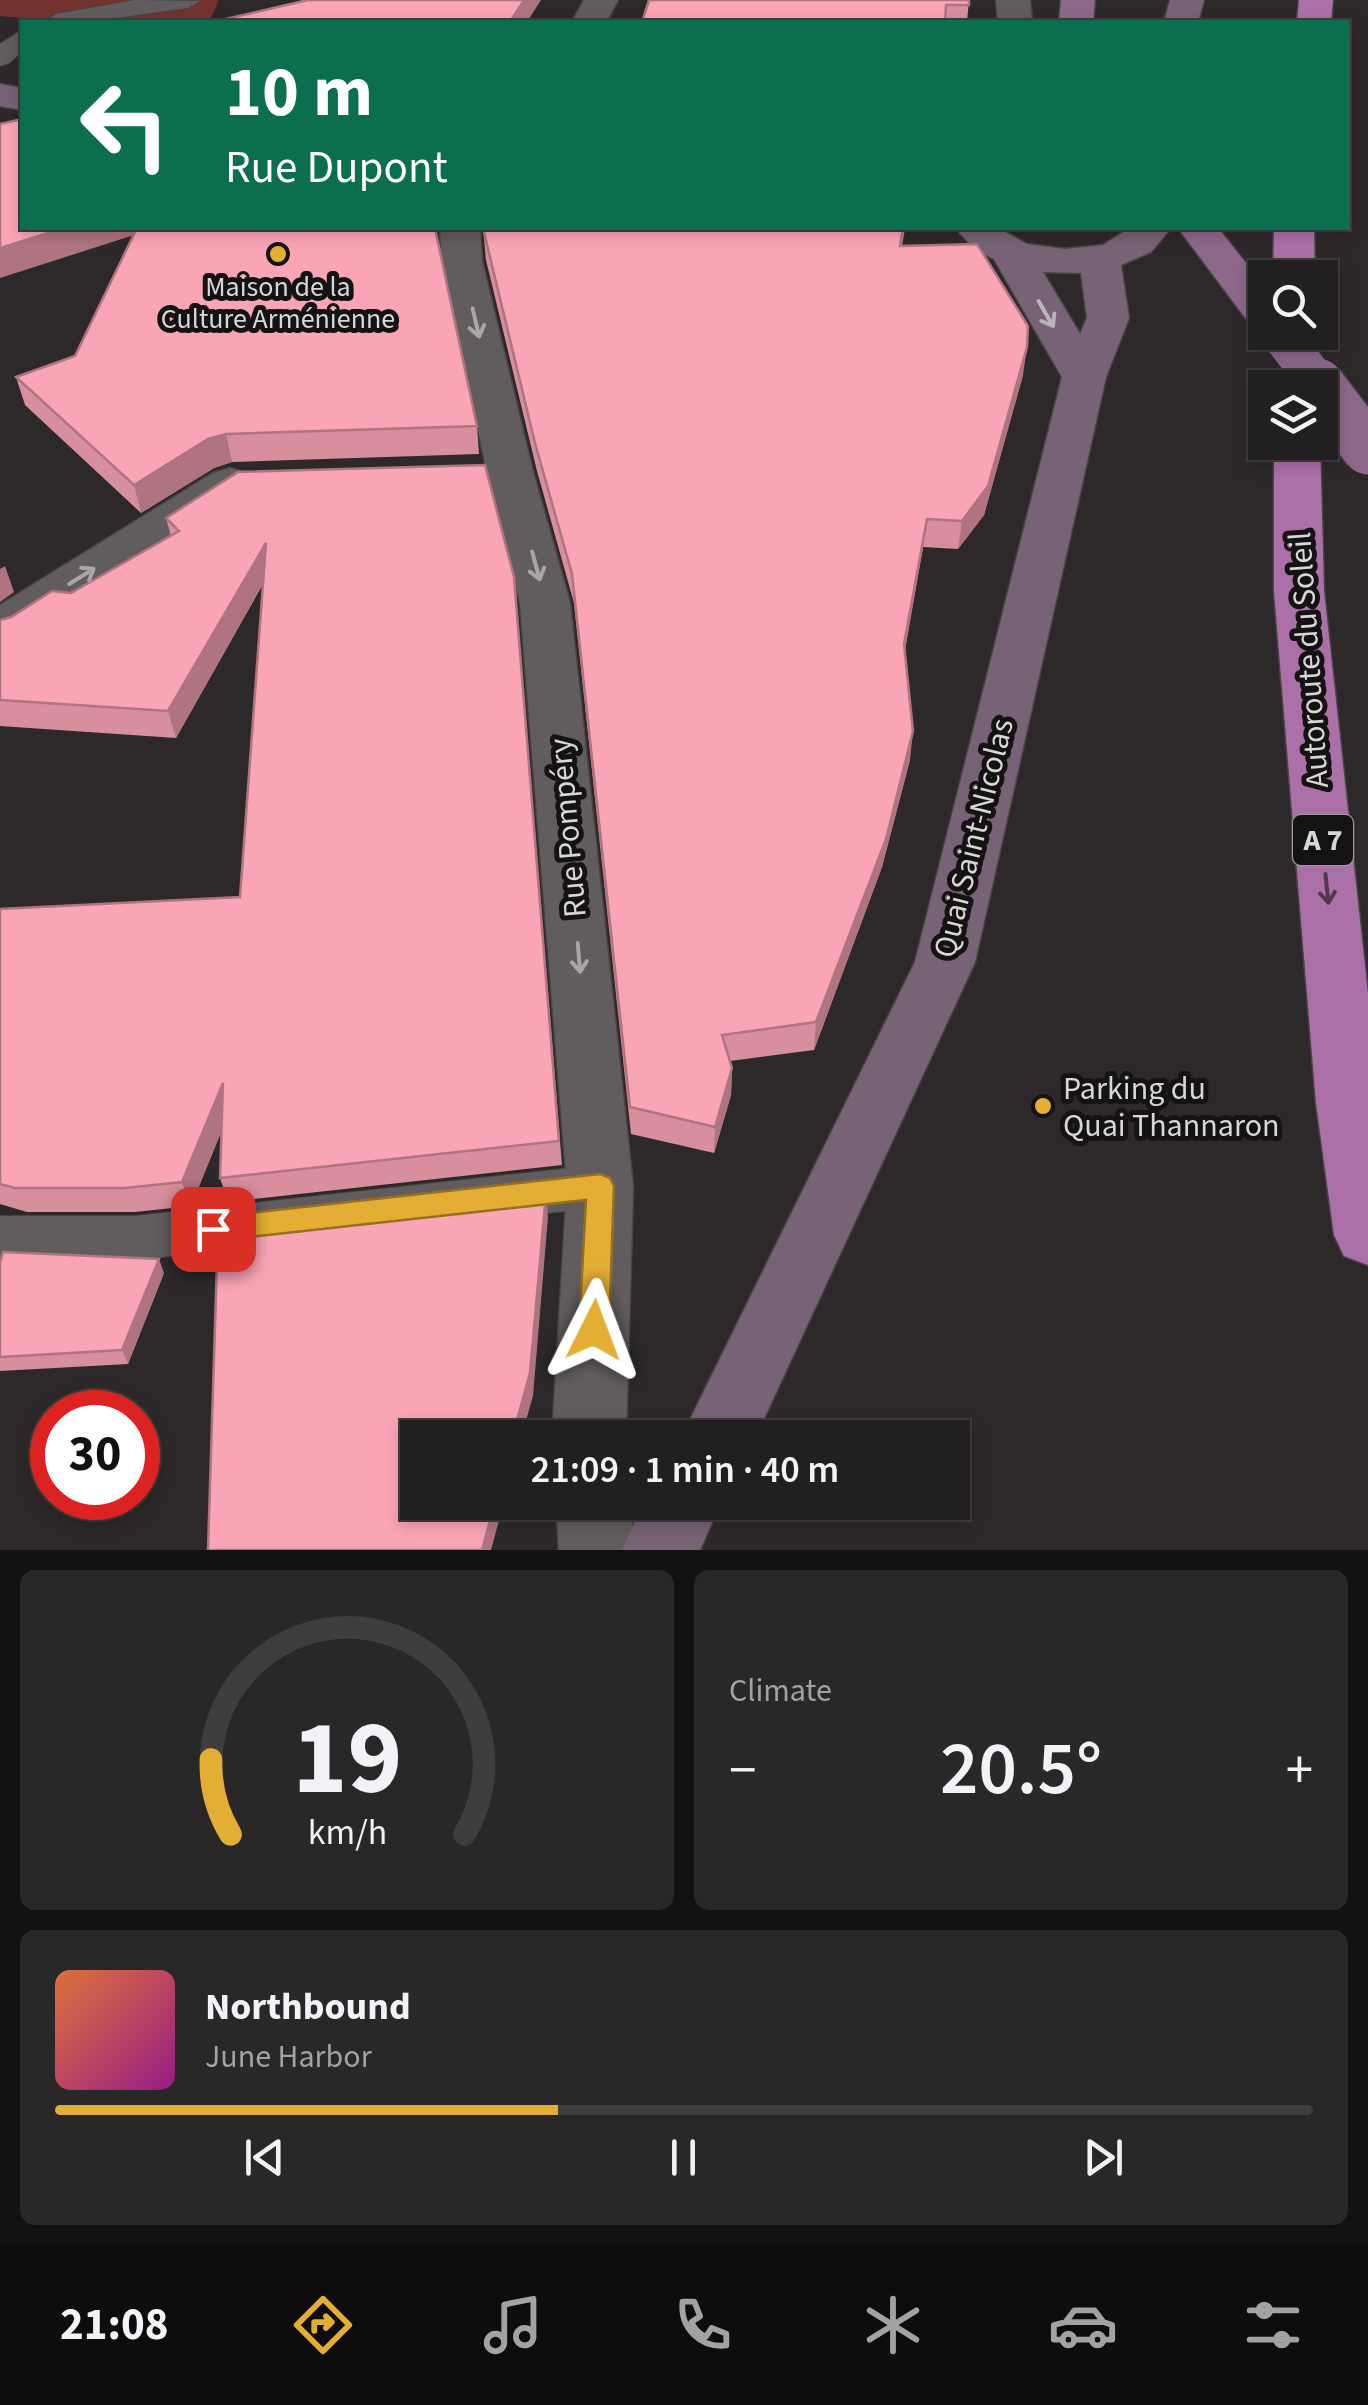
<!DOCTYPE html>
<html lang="en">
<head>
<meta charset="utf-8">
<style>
	body { margin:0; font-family:"Source Sans 3",sans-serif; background:#2a2729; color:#f1f3f6; height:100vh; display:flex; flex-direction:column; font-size:38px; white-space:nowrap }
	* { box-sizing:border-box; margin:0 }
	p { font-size:32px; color:#a2a2a5 }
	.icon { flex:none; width:55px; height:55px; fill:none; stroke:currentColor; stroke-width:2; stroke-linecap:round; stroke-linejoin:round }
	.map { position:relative; height:1550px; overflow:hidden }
	.panel { display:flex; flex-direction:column; gap:20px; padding:20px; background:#131112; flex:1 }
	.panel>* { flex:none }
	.guide { position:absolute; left:20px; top:20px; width:1330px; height:210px; border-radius:0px; box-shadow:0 5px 15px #0003,0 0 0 2px #3f3d3e; background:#0b6e4f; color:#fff; overflow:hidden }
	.controls { position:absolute; left:1248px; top:260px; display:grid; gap:20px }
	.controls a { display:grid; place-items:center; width:90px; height:90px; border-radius:0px; background:#221f20; box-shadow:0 5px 15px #0003,0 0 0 2px #3f3d3e; font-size:50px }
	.speed { position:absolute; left:30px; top:1390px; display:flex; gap:20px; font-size:50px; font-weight:700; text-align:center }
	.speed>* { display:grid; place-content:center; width:130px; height:130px; border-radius:50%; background:#221f20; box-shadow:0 5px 15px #0003,0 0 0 2px #3f3d3e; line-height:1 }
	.speed .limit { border:15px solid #d22; background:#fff; color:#111 }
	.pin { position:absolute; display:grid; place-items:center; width:85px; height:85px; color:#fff; margin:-42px; border-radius:20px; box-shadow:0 5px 15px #0006 }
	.me { position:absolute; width:110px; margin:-55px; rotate:3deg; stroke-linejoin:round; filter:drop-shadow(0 0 8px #0008) }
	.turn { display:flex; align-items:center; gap:35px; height:210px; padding:0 40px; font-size:45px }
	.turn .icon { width:130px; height:130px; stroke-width:2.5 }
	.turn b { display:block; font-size:70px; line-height:85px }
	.big { font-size:75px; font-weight:600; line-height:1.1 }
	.panel .tile { flex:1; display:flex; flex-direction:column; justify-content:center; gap:15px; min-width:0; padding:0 35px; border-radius:15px; background:#2a2729 }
	.panel .dial { align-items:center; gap:0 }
	.dial svg { height:260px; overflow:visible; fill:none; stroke:#3f3d3e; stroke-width:7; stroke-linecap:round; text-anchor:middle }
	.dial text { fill:#f1f3f6; stroke:none }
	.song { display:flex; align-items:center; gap:30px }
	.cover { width:120px; height:120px; border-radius:15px; background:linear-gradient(135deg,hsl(20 70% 55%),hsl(310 70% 35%)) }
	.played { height:10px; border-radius:5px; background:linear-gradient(90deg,#e4ae35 40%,#3f3d3e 40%) }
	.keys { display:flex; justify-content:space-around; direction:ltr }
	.heat { display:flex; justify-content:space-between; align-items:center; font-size:55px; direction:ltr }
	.panel .tiles { flex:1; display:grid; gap:20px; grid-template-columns:1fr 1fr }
	.tile:last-child { grid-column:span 2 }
	.trip { position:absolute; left:400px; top:1420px; width:570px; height:100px; border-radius:0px; background:#221f20; box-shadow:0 5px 15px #0003,0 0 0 2px #3f3d3e; font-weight:600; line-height:100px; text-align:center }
	.tabs { display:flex; height:160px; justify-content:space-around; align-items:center; background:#0e0c0d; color:#a2a2a5 }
	.tabs .icon { width:70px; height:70px }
	.tabs .selected { color:#e4ae35 }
	.tabs b { font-size:45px; color:#f1f3f6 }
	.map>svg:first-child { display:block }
	.green { fill:#72332e }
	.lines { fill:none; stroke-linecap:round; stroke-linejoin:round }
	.lane-casing { stroke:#484446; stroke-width:2 }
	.street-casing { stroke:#484446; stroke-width:3 }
	.secondary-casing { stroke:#484446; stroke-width:3 }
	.primary-casing { stroke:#484446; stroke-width:3 }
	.highway-casing { stroke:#484446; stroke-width:3 }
	.lane { fill:#615d5f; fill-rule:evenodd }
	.street { fill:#615d5f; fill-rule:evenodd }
	.secondary { fill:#776375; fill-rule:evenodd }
	.primary { fill:#8d688b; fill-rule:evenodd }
	.highway { fill:#ab70a8; fill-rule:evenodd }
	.primary-bridge-far1-casing { stroke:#484446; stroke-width:40; stroke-linecap:butt }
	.primary-bridge-casing { stroke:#484446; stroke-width:54; stroke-linecap:butt }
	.primary-bridge-far1 { stroke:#8d688b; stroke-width:39 }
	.primary-bridge { stroke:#8d688b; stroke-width:51 }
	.wall { fill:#d78e9d }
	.shaded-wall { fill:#af747f }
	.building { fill:#faa5b6; stroke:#af747f; stroke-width:2.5 }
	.oneway { stroke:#bcb4ba }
	.oneway2 { stroke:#a9a6a7 }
	.oneway3 { stroke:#50384f }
	.route { fill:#e4ae35; stroke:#947122; stroke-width:2.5 }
	.poi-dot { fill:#e4ae35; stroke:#141213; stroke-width:4 }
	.labels { text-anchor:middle; stroke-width:10; stroke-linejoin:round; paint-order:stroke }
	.far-poi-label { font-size:28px; fill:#d9d6d7; stroke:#141213 }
	.shield { fill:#141213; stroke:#9e9b9c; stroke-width:2.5 }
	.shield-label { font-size:30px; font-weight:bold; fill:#d9d6d7 }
	.street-label { font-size:32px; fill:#d9d6d7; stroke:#141213 }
	.poi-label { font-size:32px; fill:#d9d6d7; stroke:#141213; text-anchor:start }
</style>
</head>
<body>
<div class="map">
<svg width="1368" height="1550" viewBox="0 0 1368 1550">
	<rect width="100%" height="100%" fill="#2d292a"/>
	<!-- green -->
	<path class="green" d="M0,0H219L209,22H63L0,16Z"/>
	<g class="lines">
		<!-- lane casing -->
		<g class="lane-casing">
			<path id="lane" d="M135,0L200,1L188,8L87,22H43L56,14Z
				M22,30V51L9,63L0,66V44Z
				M600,1165L617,1171L624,1186L617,1201L600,1207L135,1260H0V1216H135Z"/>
		</g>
		<!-- street casing -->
		<g class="street-casing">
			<path id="street" d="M584,0H618L606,22H572Z
				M996,0H1030L1032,22H998Z
				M440,228H480L482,261L533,472L570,603L633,1186L626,1438H552L567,1186L520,603L487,472L442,261Z
				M230,468L247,473L254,483L247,493L18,640L0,645V605L213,473Z
				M556,1502H630L635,1550H559Z"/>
		</g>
		<!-- secondary casing -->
		<g class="secondary-casing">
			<path id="secondary" d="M1170,0H1204L1198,22H1164Z
				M0,84L22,88V110L0,106Z
				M955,228H998L1027,244L1065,249L1103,245L1130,228H1171L1151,252L1121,265L1129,318L1106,377L975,962L755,1438H681L915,962L1062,377L994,259L976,250ZM1043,272L1081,273L1087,318L1080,334Z
				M644,1502H721L700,1550H622Z"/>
		</g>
		<!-- primary casing -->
		<g class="primary-casing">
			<path id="primary" d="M1061,0H1095L1093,22H1059Z
				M1178,228H1218L1265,287V328L1250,324Z"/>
		</g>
		<!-- highway casing -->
		<g class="highway-casing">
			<path id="highway" d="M1299,0H1333L1331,22H1297Z
				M1274,228H1314L1315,278H1273Z
				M1274,442H1320L1324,591L1368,994V1265L1344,1256L1334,1235L1316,1103L1274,591Z"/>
		</g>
		<!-- lane -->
		<use href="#lane" class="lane"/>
		<!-- street -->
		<use href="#street" class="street"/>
		<!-- secondary -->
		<use href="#secondary" class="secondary"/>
		<!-- primary -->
		<use href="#primary" class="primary"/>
		<!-- highway -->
		<use href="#highway" class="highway"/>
		<!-- primary-bridge-far1 casing -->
		<g class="primary-bridge-far1-casing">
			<path id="primary-bridge-far1" d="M1279,332L1320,386"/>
		</g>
		<!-- primary-bridge casing -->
		<g class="primary-bridge-casing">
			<path id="primary-bridge" d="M1318,384L1368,449"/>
		</g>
		<!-- primary-bridge-far1 -->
		<use href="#primary-bridge-far1" class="primary-bridge-far1"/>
		<!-- primary-bridge -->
		<use href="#primary-bridge" class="primary-bridge"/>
	</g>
	<!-- wall -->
	<path class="wall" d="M969,0L967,22H642Z
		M0,124L436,228L437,243L477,426L479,454L232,462L214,468L141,513L25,405L16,377L75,356L133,235Z
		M483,228H905L902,246L1023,375L984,515L958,549L923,547L905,650L910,760L882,867L814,1050L730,1061L732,1068L731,1095L714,1153L631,1134L574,603L537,471L486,260Z
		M166,518L514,577L562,1165L228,1202L220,1178L221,1132L191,1206L135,1212H27L0,1204V909L240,897L263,584L176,738L0,726V620L71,593L171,536Z
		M0,1263L164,1273L128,1364L0,1371Z"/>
	<!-- shaded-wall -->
	<path class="shaded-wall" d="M524,0H541L527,22H510Z
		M64,228H156L0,278V248Z
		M1027,347L1023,375L984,515L958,549L962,521Z
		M226,434L232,462L214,468L141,513L134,485L208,439Z
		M927,519L923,547L901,673L904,644Z
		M266,543L271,569L176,738L168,711Z
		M5,566L14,592L0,602V569Z
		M913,731L910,760L882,867L814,1050L816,1022Z
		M732,1068L731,1095L714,1153L715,1127Z
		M223,1083L231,1108L191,1206L182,1182Z
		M546,1193L548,1217L533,1396L521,1438H512Z
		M159,1259L164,1273L128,1364L122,1350Z
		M495,1502H504L491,1550H482Z"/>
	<!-- building -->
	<path class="building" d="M308,0H524L510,22H213Z
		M649,0H969V5H946L945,22H642Z
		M22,119V228H64L0,248V124Z
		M137,228H435L477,426L226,434L208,439L134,485L16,377L75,356Z
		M483,228H903L900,246L977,244L1028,326L1027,347L988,486L962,521L927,519L904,644L913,731L886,839L816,1022L722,1035L732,1068L715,1127L630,1107L572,574L535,443Z
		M485,465L514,577L559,1141L220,1178L223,1083L182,1182L125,1188H15L0,1184V909L240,897L266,543L168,711L0,700V620L11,617L52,591L71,593L179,531L166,518L238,472Z
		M546,1193L530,1373L512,1438H418V1502H495L482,1550H208L218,1230Z
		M3,1252L159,1259L122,1350L0,1357V1263Z"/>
	<!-- one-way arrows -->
	<defs><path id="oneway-shaft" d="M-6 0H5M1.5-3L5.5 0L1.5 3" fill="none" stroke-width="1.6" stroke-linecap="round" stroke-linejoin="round" transform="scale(2.5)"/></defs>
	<use class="oneway" href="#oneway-shaft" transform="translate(1046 314) rotate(60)"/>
	<g class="oneway2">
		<use href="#oneway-shaft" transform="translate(476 323) rotate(77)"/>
		<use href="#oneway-shaft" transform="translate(536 566) rotate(75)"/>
		<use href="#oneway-shaft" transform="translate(82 576) rotate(-32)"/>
		<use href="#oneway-shaft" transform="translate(579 958) rotate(85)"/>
	</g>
	<use class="oneway3" href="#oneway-shaft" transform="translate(1327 889) rotate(84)"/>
	<!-- route -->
	<path class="route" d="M600,1174L610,1178L614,1186L609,1330L604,1339L594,1343L584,1339L579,1330L586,1200L213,1241L203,1238L199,1229L203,1220L213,1217Z"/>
	<!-- markers -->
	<g class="poi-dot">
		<circle cx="278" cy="254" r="10"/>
		<circle cx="1043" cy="1106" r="10"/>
	</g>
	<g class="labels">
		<!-- far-poi labels -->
		<g class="far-poi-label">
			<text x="278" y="296">Maison de la<tspan x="278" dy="32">Culture Arménienne</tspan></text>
		</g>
		<!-- shield labels -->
		<rect class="shield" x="1293" y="815" width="60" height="50" rx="8"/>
		<g class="shield-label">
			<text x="1323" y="850">A 7</text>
		</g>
		<!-- street labels -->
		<g class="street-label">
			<text transform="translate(1308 660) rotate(-94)" y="11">Autoroute du Soleil</text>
			<text transform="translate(567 828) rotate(-95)" y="11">Rue Pompéry</text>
			<text transform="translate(973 838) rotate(-76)" y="11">Quai Saint-Nicolas</text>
		</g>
		<!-- poi labels -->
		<g class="poi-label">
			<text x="1063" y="1099">Parking du<tspan x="1063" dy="37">Quai Thannaron</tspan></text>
		</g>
	</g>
</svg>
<div class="controls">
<a><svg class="icon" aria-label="search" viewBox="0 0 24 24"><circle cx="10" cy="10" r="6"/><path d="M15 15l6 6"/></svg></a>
<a><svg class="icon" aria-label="layers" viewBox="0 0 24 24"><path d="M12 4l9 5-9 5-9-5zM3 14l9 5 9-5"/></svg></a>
</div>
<div class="speed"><div class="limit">30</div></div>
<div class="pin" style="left:213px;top:1229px;background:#d93025"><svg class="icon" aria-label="arrive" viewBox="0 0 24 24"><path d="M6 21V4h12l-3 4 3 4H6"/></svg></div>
<svg class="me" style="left:594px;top:1330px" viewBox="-20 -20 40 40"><path d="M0-17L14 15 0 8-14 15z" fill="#e4ae35" stroke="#fff" stroke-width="4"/></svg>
<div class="trip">21:09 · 1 min · 40 m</div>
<div class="guide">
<div class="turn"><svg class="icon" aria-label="left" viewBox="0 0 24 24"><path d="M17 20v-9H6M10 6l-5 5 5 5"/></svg><div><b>10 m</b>Rue Dupont</div></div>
</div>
</div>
<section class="panel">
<div class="tiles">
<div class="tile dial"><svg viewBox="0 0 100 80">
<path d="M14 69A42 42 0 1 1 86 69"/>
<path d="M14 69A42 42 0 0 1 8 46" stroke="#e4ae35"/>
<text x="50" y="56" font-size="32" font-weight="700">19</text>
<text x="50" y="72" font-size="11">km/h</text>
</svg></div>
<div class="tile"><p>Climate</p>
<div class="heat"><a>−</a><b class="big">20.5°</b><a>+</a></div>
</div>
<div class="tile">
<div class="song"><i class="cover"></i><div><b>Northbound</b><p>June Harbor</p></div></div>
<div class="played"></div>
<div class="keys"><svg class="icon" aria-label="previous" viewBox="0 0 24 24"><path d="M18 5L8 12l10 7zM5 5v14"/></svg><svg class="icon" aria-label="pause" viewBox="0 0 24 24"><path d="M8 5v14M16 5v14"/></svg><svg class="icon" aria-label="next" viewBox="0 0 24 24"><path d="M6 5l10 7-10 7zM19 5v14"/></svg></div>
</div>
</div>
</section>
<nav class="tabs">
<b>21:08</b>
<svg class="icon selected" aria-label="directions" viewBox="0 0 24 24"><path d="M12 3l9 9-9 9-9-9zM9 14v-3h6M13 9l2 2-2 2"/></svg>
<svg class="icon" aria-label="music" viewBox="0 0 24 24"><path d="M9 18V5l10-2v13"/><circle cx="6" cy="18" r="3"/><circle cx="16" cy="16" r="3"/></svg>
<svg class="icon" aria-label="phone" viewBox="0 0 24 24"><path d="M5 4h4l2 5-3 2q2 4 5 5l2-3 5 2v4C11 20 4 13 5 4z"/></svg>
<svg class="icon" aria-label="climate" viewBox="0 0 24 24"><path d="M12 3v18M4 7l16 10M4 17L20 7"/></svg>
<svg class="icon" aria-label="car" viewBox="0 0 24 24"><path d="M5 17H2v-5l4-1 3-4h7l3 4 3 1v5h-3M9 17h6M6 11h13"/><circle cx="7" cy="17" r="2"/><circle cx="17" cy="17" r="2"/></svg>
<svg class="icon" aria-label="filters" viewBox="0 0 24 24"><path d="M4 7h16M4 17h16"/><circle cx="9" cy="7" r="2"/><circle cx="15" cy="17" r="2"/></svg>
</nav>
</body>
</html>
